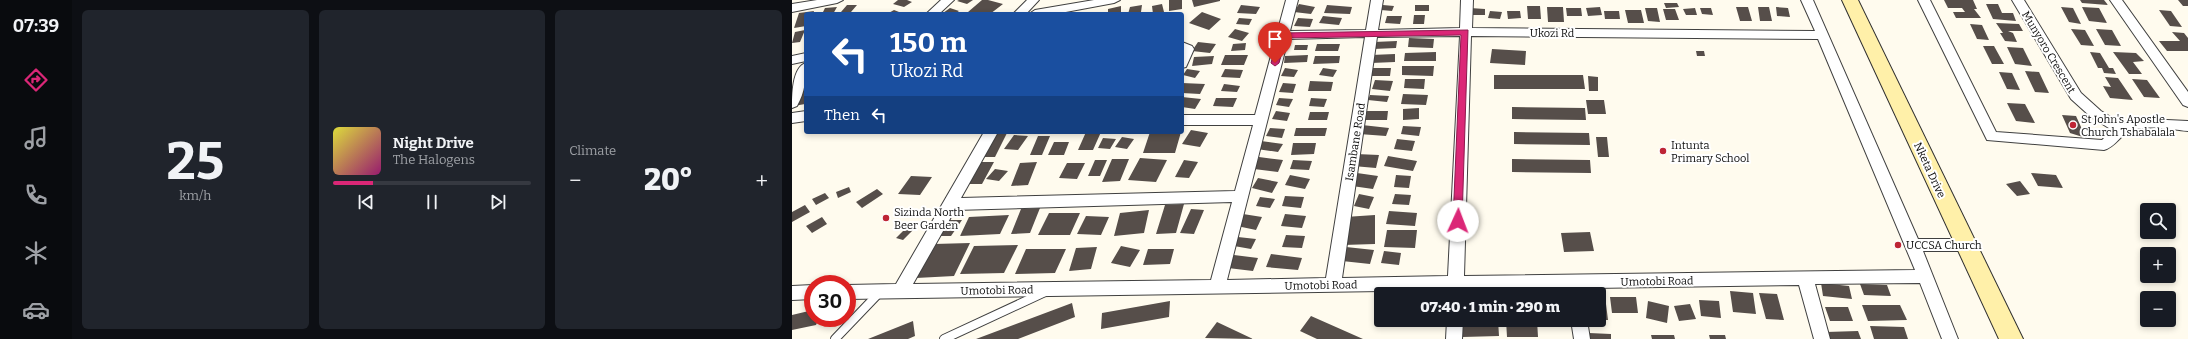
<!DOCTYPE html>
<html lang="en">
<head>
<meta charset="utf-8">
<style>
	body { margin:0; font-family:Bitter,serif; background:#20242c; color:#f1f3f6; height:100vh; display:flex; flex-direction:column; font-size:15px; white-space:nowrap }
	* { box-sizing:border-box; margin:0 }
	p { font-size:13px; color:#9ea1a6 }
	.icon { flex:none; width:22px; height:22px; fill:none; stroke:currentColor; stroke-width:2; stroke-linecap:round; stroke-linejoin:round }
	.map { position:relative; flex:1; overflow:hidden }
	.drawer { display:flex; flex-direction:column; gap:10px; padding:10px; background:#0d0f14; width:720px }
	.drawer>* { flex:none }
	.banner { position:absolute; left:12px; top:12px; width:380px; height:122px; border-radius:4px; box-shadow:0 2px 6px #0003; background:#1a4fa0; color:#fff; overflow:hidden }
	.fabs { position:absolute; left:1348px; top:203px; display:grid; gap:8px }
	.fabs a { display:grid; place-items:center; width:36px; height:36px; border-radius:4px; background:#171b24; box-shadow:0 2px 6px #0003; font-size:20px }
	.speed { position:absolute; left:12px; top:275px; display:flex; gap:8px; font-size:20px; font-weight:700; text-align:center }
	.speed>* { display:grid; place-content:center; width:52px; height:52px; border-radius:50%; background:#171b24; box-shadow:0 2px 6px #0003; line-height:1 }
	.speed .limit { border:6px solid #d22; background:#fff; color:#111 }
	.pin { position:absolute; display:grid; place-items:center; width:34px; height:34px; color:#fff; margin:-41px -17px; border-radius:50% 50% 50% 0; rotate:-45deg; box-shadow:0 0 4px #0007 }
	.pin .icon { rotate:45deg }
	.me { position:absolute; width:44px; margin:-22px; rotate:2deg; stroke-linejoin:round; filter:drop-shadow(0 0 3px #0008) }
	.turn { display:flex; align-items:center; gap:14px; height:84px; padding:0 20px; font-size:18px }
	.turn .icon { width:52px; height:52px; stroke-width:2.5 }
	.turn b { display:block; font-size:28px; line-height:34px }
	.then { display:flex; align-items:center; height:38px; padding:0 20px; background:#0003; gap:8px; font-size:15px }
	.big { font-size:30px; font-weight:800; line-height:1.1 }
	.drawer .card { flex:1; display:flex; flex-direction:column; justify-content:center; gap:6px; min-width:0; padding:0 14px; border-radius:6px; background:#20242c }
	.drawer .dial { align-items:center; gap:0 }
	.dial b { font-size:52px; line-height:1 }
	.song { display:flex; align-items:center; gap:12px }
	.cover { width:48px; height:48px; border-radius:6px; background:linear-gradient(135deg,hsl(60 70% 55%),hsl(320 70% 35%)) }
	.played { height:4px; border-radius:2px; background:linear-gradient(90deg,#db2777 20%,#363941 20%) }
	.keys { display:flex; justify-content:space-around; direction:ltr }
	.heat { display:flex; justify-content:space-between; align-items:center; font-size:22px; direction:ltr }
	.drawer .tiles { flex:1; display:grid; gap:10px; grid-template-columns:repeat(3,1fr) }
	.trip { position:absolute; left:582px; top:287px; width:232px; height:40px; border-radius:4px; background:#171b24; box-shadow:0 2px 6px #0003; font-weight:800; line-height:40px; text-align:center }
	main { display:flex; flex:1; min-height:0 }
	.dock { display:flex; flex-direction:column; width:72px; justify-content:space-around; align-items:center; background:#090b0e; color:#9ea1a6 }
	.dock .icon { width:28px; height:28px }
	.dock .selected { color:#db2777 }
	.dock b { font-size:18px; color:#f1f3f6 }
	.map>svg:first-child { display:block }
	.building { fill:#564e4a }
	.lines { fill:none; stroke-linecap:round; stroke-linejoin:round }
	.lane-casing { stroke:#404040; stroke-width:10 }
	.street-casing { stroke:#404040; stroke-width:2 }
	.secondary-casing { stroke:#2f2f2f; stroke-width:2 }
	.lane { stroke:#fff; stroke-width:8 }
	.street { fill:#fff; fill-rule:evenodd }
	.secondary { fill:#fff0a9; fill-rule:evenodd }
	.route { fill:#db2777; stroke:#8e194d }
	.poi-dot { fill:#be2535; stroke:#fff; stroke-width:1.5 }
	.labels { text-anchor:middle; stroke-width:4; stroke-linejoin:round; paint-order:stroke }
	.street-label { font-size:11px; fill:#0d0d0d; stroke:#fff }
	.poi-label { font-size:11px; fill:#0d0d0d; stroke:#fff; text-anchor:start }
</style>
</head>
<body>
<main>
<nav class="dock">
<b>07:39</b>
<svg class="icon selected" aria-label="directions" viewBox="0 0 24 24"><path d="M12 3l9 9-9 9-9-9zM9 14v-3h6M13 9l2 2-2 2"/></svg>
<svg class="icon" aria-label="music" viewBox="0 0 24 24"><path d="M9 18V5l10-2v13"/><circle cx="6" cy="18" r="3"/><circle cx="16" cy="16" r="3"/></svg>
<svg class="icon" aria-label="phone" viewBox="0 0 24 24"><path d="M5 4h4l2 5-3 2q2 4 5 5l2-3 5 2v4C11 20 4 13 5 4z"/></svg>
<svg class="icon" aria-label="climate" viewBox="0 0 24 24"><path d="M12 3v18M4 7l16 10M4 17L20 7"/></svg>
<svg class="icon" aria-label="car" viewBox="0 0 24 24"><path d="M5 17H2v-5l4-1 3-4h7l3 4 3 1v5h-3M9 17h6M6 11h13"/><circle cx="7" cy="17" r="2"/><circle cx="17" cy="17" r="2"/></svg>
</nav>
<section class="drawer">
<div class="tiles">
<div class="card dial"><b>25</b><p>km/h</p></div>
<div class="card">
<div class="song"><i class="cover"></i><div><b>Night Drive</b><p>The Halogens</p></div></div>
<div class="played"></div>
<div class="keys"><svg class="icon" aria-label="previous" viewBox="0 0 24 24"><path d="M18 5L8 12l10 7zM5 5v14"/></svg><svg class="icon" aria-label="pause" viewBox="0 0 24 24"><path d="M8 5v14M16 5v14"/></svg><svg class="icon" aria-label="next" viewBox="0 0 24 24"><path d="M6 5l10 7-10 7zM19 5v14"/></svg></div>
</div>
<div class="card"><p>Climate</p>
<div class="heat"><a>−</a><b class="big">20°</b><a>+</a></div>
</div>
</div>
</section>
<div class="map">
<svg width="1396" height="339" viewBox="0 0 1396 339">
	<rect width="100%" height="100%" fill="#fffbee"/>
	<!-- building -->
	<path class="building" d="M106,0H115L120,2L112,7L101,4Z
		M167,0H181L175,4L165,1Z
		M190,0H196L211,4L198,14L176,12Z
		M377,0H390V9L377,11Z
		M400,0H428V1L402,7Z
		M1152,0H1181L1185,9H1182L1189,18H1164L1161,12H1173L1170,8H1156Z
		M1288,0H1312L1316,5L1290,3Z
		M1386,0H1396V6H1391Z
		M872,3H885L887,7L874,8Z
		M370,4L372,12L361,14L360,6Z
		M507,4L523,7L519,14L502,12Z
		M1194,4H1206L1210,13H1221L1224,21L1201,19Z
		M55,5H65L59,12H49Z
		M350,5L349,12L336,14L338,7Z
		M449,5L468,7L464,14L445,13Z
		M535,5L560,7L558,14L532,13Z
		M591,5L602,6L600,11L589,10Z
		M623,5H637V11H623Z
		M329,6V14H316V9Z
		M735,6H748L749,19H736Z
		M45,7L41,14H30L33,8Z
		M755,7H771L772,22H756Z
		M808,7L810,15L796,16L794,8Z
		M944,7H956L960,21H948Z
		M966,7H977L980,21H968Z
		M984,7L996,8L998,17L985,16Z
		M1269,7L1281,8L1289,24L1277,22Z
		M1290,7L1307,8L1315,23L1297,21Z
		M158,8L167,11L163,14L151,13Z
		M678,8L693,9V15H677Z
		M774,8H789L790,16H775Z
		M853,8H865L868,22L856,21Z
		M903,8L905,15H894L891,9Z
		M908,8H919L921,15L910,14Z
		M871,9H883L887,20H874Z
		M102,10L112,14H95Z
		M833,10H849L852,23H836Z
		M1367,10L1379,11L1390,27L1378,26Z
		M22,11L21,14H14V26L2,28L7,13Z
		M698,11L710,12L708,19L696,18Z
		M715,11H728L729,18L716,19Z
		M812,11H827L828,19H813Z
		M410,12L429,19L417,30L397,23Z
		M622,15H633L632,24H621Z
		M531,16L550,18L547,25L527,23Z
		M595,16H610L608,24L593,23Z
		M447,18L460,19L457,25L444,24Z
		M506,18L521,19L518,27L502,26Z
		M1204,23L1227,24L1231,31H1216L1221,33L1225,42L1213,41L1208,33H1211Z
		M1178,24L1190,25L1197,40L1185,39Z
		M443,29L457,33L450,41L436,37Z
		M1279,29L1293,30L1302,46L1289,45Z
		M1304,29L1320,30L1329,46L1313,45Z
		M13,30L8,42L0,43L3,32Z
		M1380,32L1392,33L1396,38V51H1375L1367,41H1388Z
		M617,38L642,39L641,48L616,47Z
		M605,41L604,48L581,49L582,42Z
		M406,42L424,44L418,53L400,51Z
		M454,43L453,50L439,51L441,44Z
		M525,44H548L546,51H523Z
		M503,45H516L515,50H502Z
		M1191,46H1202L1212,64H1200Z
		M1215,47L1231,48L1240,66L1223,64Z
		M700,49L734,51L733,65L698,63Z
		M904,51H912L913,56H905Z
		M644,52V61H612L613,53Z
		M1298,52L1308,53L1317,68H1321L1324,74L1312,73L1310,68H1306Z
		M1321,52L1344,53L1352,61L1341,62L1350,74H1337Z
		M603,54V62L579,63V55Z
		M433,55H456L452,65H429Z
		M516,55L515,62L492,63L493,56Z
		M422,56L420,64L400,66L402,57Z
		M523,56H548L547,63L521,64Z
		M610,66H642L641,76L610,75Z
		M493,68L506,70L502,77L489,76Z
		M531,68L545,70L541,77L527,75Z
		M580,68H599L598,76H578Z
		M395,69L408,71L403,78L391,75Z
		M433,69L451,70L448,78L429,77Z
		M1233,71L1247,72L1257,93L1243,92Z
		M1207,72L1220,73L1228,90L1215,89Z
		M702,75H791L793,89H702Z
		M796,76L806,77V91H797Z
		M1313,77L1326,78L1341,100L1318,98L1311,86L1319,87Z
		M613,79H633L632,89L612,88Z
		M1340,79L1355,80L1368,98L1352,97Z
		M583,80L601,81L598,91L580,89Z
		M518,81L541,82L539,91H516Z
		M390,83L413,84L408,94L390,93Z
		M491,83L504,84L501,93L487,92Z
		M432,84L448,86L445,92L429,91Z
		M14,90L13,104L2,106L8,91Z
		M611,94L636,95L634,105L609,104Z
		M578,95L597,96L595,102L576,100Z
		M390,97L409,99L403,109L390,107Z
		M424,98H445L441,107L421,106Z
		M487,98L501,99L497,107L484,105Z
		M519,98L535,99L532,107L517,106Z
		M794,100H812L814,114H796Z
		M1215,103L1233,104L1243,123L1224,121Z
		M720,107L793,108L794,120L720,119Z
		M627,108V119L611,120V109Z
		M484,111L498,113L495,121L480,119Z
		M574,111H596L595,120H573Z
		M518,112H537L535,120H516Z
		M1270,115L1284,116L1294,138L1278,133Z
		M570,125L597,128L594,136L567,134Z
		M611,126L629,127L627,136L609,134Z
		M478,128L493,129L490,138L474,136Z
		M504,128H535L533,136H502Z
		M399,130L416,133L408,147L390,144Z
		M294,132H309L301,150H286Z
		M358,132H389L383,153H351Z
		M722,132L797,133L798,145L722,144Z
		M201,133H215L203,157H189Z
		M222,135L236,136L226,150L212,149Z
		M246,136H258L250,155H238Z
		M330,137L342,139L335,149L323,147Z
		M804,137H815L817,157H806Z
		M311,138L324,139L318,149L306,148Z
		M605,139L623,141L620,151L602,149Z
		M469,141L491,144L486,152L465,149Z
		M262,142H277L272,155H256Z
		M501,143H524L522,154L499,155Z
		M564,154L587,155L584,168L561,166Z
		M596,156L625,161L621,171L592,166Z
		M467,157L491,160L486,172L462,169Z
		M348,158L375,160L364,182L336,180Z
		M320,159H337L328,181L310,182Z
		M720,159L798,160L799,173L720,172Z
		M303,160H315L308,176H296Z
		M392,160L406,162L397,178L383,177Z
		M501,160L520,161L517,170L498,169Z
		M187,162H202L190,184H175Z
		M245,162L236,185L219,186L228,163Z
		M275,163H293L285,179L267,178Z
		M203,169L216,171L207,181L194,179Z
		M565,173L586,176L581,189L560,186Z
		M1239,173L1264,175L1271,188L1246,186Z
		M498,175L518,179L513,189L493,185Z
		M604,175L619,176L617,188L602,187Z
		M119,176L140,177L128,195L106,194Z
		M466,178L486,182L480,193L460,188Z
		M1228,181L1238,194L1225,196L1214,184Z
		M57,187L59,192L46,198L44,192Z
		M85,189L91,194L70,208L64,202Z
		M33,193L37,198L24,205L20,199Z
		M567,194L582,197L577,209L562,206Z
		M603,194L619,195L617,205L600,204Z
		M493,196L512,197L509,208L490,206Z
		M468,197L483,199L478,208L464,206Z
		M392,204L384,233L364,234L373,205Z
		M13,205L18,212L0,222V212Z
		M248,208L238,233L219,234L229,209Z
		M399,209L412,210L402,234L388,233Z
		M357,210L352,233L322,236L328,213Z
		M597,211L625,213L623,226L594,224Z
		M257,213H288L278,235H246Z
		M451,214L470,217L464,230L445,226Z
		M493,214L514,216L510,228L489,226Z
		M217,215L208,234L168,236L177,217Z
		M583,215V244L551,245L553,217Z
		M294,216L317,217L309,235L285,234Z
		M30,217L35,224L20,233L14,226Z
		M156,220H170L159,236H146Z
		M115,227L122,229L111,240L104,238Z
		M595,230H625L623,248L592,247Z
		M798,232L802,251L772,252L769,233Z
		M494,235L513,236L510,248L490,247Z
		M446,237L464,239L459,249L442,246Z
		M178,243L162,276L124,278L142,244Z
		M226,245L212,273L168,274L182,246Z
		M329,246L348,250L338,267L319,263Z
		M305,247L299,269L277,271L284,248Z
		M554,247L582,250L578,264L550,261Z
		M234,249H274L263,273L223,274Z
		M356,249H382L378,264L351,265Z
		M592,251L609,253L607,265L589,263Z
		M479,254L510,258L506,270L474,267Z
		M442,255L466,258L461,271L436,268Z
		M1029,283L1057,286L1060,299L1031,296Z
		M1068,284L1095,285L1099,296L1072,295Z
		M938,291L961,293L964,314L941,312Z
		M967,293L985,294L992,320L974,319Z
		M818,297H844L846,313H820Z
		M907,300L927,301L929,318L909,316Z
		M378,301L377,317L309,329L310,313Z
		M856,301L877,306L875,323L854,318Z
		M280,303L283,317L226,339H184Z
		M807,304H814L816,320H807Z
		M898,304L904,319L887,321L882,306Z
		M1070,305H1108L1115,320L1076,321Z
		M1033,307H1056L1061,321H1038Z
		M21,310V318H27L24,325L0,330V315Z
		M519,316L571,339H525L508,331Z
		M706,320L707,336L671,337V321Z
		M714,320H745L746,337H715Z
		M121,321L123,336L116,339H76Z
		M425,322L461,339L413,338Z
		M1078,326L1112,327L1116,339H1082Z
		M1066,331L1069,339H1037L1034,332Z
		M797,333L819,334V339H797Z
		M859,335H882L883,339H860Z
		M917,335H933L934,339H918Z"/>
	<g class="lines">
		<!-- lane casing -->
		<g class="lane-casing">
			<path id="lane" d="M43,339L88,292
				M152,339L253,292"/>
		</g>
		<!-- street casing -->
		<g class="street-casing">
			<path id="street" d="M25,0H51L45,3L0,12V4Z
				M149,0H162L147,14H134Z
				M235,0H247L234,14H221Z
				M302,0H328L322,3L263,14H237L243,10Z
				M494,0H506L498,31L574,30L579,0H591L586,30L668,28L669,0H681L680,28L1023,31L1009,0H1021L1126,239H1174L1179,241L1182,245L1179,249L1174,251H1131L1166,339H1150L1128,283L1023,284L1038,339H1022L1007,285L671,290V294H655V290L55,299V285L104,284L192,132H206L169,198L443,191L461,125H390V115H463ZM668,36L656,276L550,278L585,37ZM679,36L1026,39L1123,270L672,276ZM573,37L534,278L435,280L496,39ZM440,202L419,280L121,284L163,210Z
				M1126,0H1138L1204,132L1310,140L1320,130L1299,117L1279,99L1220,0H1232L1289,93L1309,111L1330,124L1354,119L1396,121V131C1377,129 1351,123 1334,133C1326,139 1322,147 1312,150L1195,140Z
				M1318,0H1330L1396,92V107L1391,105Z
				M390,42L400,46L402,49L394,67L390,68Z
				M14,53V61L0,64V56Z
				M14,63C14,79 13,92 5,106L0,108C0,96 0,67 14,63Z
				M14,111V121L0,123V113Z
				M21,285V299L0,300V286Z
				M655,320H671L670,339H654Z
				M779,320H795L798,339H782Z"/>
		</g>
		<!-- secondary casing -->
		<g class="secondary-casing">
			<path id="secondary" d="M1050,0H1066L1231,339H1207Z"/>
		</g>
		<!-- lane -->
		<use href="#lane" class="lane"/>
		<!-- street -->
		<use href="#street" class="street"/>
		<!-- secondary -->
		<use href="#secondary" class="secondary"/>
	</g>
	<!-- route -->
	<path class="route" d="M676,30L670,221L666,224L661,221L669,35L494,38L487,63L483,66L479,63L487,35L490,33Z"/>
	<!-- markers -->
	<g class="poi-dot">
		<circle cx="1281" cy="125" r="4"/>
		<circle cx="871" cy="151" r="4"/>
		<circle cx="94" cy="218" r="4"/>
		<circle cx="1106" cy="245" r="4"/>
	</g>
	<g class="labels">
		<!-- street labels -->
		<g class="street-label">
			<text x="760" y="37">Ukozi Rd</text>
			<text transform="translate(1257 52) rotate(59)" y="4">Munyoro Crescent</text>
			<text transform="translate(563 142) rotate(-81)" y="4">Isambane Road</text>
			<text transform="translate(1138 170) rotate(65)" y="4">Nketa Drive</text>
			<text transform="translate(865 281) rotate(-1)" y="4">Umotobi Road</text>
			<text transform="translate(529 285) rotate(-1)" y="4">Umotobi Road</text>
			<text transform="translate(205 290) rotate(-1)" y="4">Umotobi Road</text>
		</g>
		<!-- poi labels -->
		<g class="poi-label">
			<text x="1289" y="123">St John's Apostle<tspan x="1289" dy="13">Church Tshabalala</tspan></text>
			<text x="879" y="149">Intunta<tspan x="879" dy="13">Primary School</tspan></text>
			<text x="102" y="216">Sizinda North<tspan x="102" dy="13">Beer Garden</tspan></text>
			<text x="1114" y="249">UCCSA Church</text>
		</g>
	</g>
</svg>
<div class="fabs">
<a><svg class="icon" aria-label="search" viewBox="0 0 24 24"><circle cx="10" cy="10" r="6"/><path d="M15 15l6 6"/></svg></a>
<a>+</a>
<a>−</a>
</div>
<div class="speed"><div class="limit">30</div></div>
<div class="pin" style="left:483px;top:63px;background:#d93025"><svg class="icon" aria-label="arrive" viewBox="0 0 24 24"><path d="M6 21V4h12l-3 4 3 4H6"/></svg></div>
<svg class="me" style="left:666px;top:221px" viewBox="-20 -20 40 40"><circle r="19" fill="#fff"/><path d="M0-13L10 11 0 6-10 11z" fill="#db2777"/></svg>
<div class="trip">07:40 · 1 min · 290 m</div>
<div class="banner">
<div class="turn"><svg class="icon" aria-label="left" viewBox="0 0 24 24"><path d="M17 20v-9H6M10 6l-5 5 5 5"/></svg><div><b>150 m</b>Ukozi Rd</div></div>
<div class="then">Then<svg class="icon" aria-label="left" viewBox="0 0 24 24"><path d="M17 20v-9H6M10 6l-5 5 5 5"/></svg></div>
</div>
</div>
</main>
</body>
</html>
